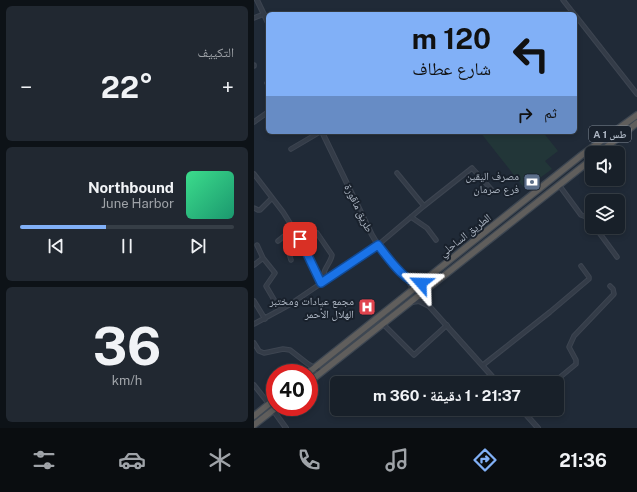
<!DOCTYPE html>
<html lang="ar">
<head>
<meta charset="utf-8">
<style>
	body { margin:0; font-family:"Public Sans","Noto Naskh Arabic",sans-serif; background:#212831; color:#f1f3f6; direction:rtl; height:100vh; display:flex; flex-direction:column; font-size:15px; white-space:nowrap }
	* { box-sizing:border-box; margin:0 }
	p { font-size:13px; color:#9fa3a8 }
	.icon { flex:none; width:22px; height:22px; fill:none; stroke:currentColor; stroke-width:2; stroke-linecap:round; stroke-linejoin:round }
	.map { position:relative; flex:1; overflow:hidden; direction:ltr }
	.details { display:flex; flex-direction:column; gap:6px; padding:6px; background:#0d1217; width:254px }
	.details>* { flex:none }
	.hud { position:absolute; left:12px; top:12px; width:311px; height:122px; border-radius:6px; box-shadow:0 2px 6px #0003,0 0 0 1px #363e46; direction:rtl; background:#81b0f7; color:#111; overflow:hidden }
	.fabs { position:absolute; left:331px; top:146px; display:grid; gap:8px }
	.fabs a { display:grid; place-items:center; width:40px; height:40px; border-radius:6px; background:#182029; box-shadow:0 2px 6px #0003,0 0 0 1px #363e46; font-size:20px }
	.speed { position:absolute; left:12px; top:364px; display:flex; gap:8px; font-size:20px; font-weight:700; text-align:center }
	.speed>* { display:grid; place-content:center; width:52px; height:52px; border-radius:50%; background:#182029; box-shadow:0 2px 6px #0003,0 0 0 1px #363e46; line-height:1 }
	.speed .limit { border:6px solid #d22; background:#fff; color:#111 }
	.pin { position:absolute; display:grid; place-items:center; width:34px; height:34px; color:#fff; margin:-17px; border-radius:8px; box-shadow:0 2px 6px #0006 }
	.me { position:absolute; width:44px; margin:-22px; rotate:295deg; stroke-linejoin:round; filter:drop-shadow(0 0 3px #0008) }
	.turn { display:flex; align-items:center; gap:14px; height:84px; padding:0 20px; font-size:18px }
	.turn .icon { width:52px; height:52px; stroke-width:2.5 }
	.turn b { display:block; font-size:28px; line-height:34px }
	.then { display:flex; align-items:center; height:38px; padding:0 20px; background:#0003; gap:8px; font-size:15px }
	.big { font-size:30px; font-weight:700; line-height:1.1 }
	.details .tile { flex:1; display:flex; flex-direction:column; justify-content:center; gap:6px; min-width:0; padding:0 14px; border-radius:6px; background:#212831 }
	.details .dial { align-items:center; gap:0 }
	.dial b { font-size:52px; line-height:1 }
	.song { display:flex; align-items:center; gap:12px }
	.cover { width:48px; height:48px; border-radius:6px; background:linear-gradient(135deg,hsl(150 70% 55%),hsl(160 70% 35%)) }
	.played { height:4px; border-radius:2px; background:linear-gradient(90deg,#81b0f7 40%,#363e46 40%) }
	.keys { display:flex; justify-content:space-around; direction:ltr }
	.heat { display:flex; justify-content:space-between; align-items:center; font-size:22px; direction:ltr }
	.trip { position:absolute; left:76px; top:376px; width:234px; height:40px; border-radius:6px; background:#182029; box-shadow:0 2px 6px #0003,0 0 0 1px #363e46; font-weight:700; line-height:40px; text-align:center; direction:rtl }
	.dock { display:flex; height:64px; justify-content:space-around; align-items:center; background:#0a0d10; color:#9fa3a8 }
	.dock .icon { width:28px; height:28px }
	.dock .current { color:#81b0f7 }
	.dock b { font-size:18px; color:#f1f3f6 }
	main { display:flex; flex:1; min-height:0 }
	.map>svg:first-child { display:block }
	.green { fill:#223638 }
	.lines { fill:none; stroke-linecap:round; stroke-linejoin:round }
	.minor-casing { stroke:#3d4551; stroke-width:5.5 }
	.tertiary-casing { stroke:#3d4551; stroke-width:6 }
	.trunk-casing { stroke:#3e4752; stroke-width:8 }
	.minor { stroke:#343c48; stroke-width:3.5 }
	.tertiary { stroke:#343c48; stroke-width:4 }
	.trunk { stroke:#605e5c; stroke-width:5.5 }
	.route-casing { stroke:#114b97; stroke-width:10 }
	.route { stroke:#1a73e8; stroke-width:7 }
	.labels { text-anchor:middle; stroke-width:4; stroke-linejoin:round; paint-order:stroke }
	.shield { fill:#19212c; stroke:#818a96; stroke-width:1 }
	.shield-label { font-size:10px; font-weight:bold; fill:#aeb7c4 }
	.poi-label { font-size:11px; fill:#aeb7c4; stroke:#19212c; text-anchor:end }
	.street-label { font-size:11px; fill:#aeb7c4; stroke:#19212c }
</style>
</head>
<body>
<main>
<div class="map">
<svg width="383" height="428" viewBox="0 0 383 428">
	<rect width="100%" height="100%" fill="#202a37"/>
	<!-- green -->
	<path class="green" d="M226,132H289L304,151L291,161L298,169L271,189Z"/>
	<g class="lines">
		<!-- minor casing -->
		<g class="minor-casing">
			<path id="minor" d="M309,0L320,14
				M321,15L383,94
				M0,18L10,14
				M0,65V66
				M13,83L14,82
				M0,122L14,112
				M37,149L66,132
				M143,173L170,206
				M0,174L29,212L46,239L67,283
				M305,185L327,215L335,218L338,223
				M0,208L4,210H6L18,198
				M157,217L173,228L182,240
				M341,227L363,257
				M63,233L78,255C77,262 71,267 70,273L73,279
				M24,241L39,229
				M3,245L9,258L21,273L12,286L26,310
				M37,260L35,253L49,244
				M0,265L9,258
				M0,301L11,319
				M0,324L35,305L124,245L170,206L218,168L238,190
				M129,324L160,355L193,325
				M0,343L5,351L10,353L29,349L36,350L54,364L68,372
				M229,365L296,312L335,279V277L327,266
				M299,383L322,364V360L315,347L320,336L360,294L359,289L356,286
				M0,385L15,404
				M270,412L273,409"/>
		</g>
		<!-- tertiary casing -->
		<g class="tertiary-casing">
			<path id="tertiary" d="M3,0L14,23
				M68,132L118,235L124,245L155,282L158,287L157,290
				M174,289L172,295L175,306L244,383
				M158,302L165,301L175,306
				M267,409L284,428
				M19,410L32,428"/>
		</g>
		<!-- trunk casing -->
		<g class="trunk-casing">
			<path id="trunk" d="M345,153L383,123
				M54,373L329,154L383,115
				M55,382L338,159
				M0,416L21,399
				M0,425L23,407"/>
		</g>
		<!-- minor -->
		<use href="#minor" class="minor"/>
		<!-- tertiary -->
		<use href="#tertiary" class="tertiary"/>
		<!-- trunk -->
		<use href="#trunk" class="trunk"/>
	</g>
	<g class="lines">
		<!-- route casing -->
		<g class="route-casing">
			<path id="route" d="M46,239L67,283L124,245C132,255 153,286 167,283"/>
		</g>
		<!-- route -->
		<use href="#route" class="route"/>
	</g>
	<!-- icons -->
	<defs>
		<g id="bank-square" transform="scale(0.9)"><rect x="-9" y="-9" width="18" height="18" rx="4" fill="#5c6f8a" stroke="#19212c"/><path d="M-6-4H6V4H-6ZM0-2.3a2.3 2.3 0 1 0 0 4.6a2.3 2.3 0 1 0 0-4.6Z" fill="#fff"/></g>
		<g id="hospital-square" transform="scale(0.9)"><rect x="-9" y="-9" width="18" height="18" rx="4" fill="#e0444e" stroke="#19212c"/><path d="M-5-5h3v3.5h4V-5h3V5h-3V1.5h-4V5h-3Z" fill="#fff"/></g>
	</defs>
	<g fill-rule="evenodd">
		<use href="#bank-square" x="278" y="182"/>
		<use href="#hospital-square" x="113" y="307"/>
	</g>
	<g class="labels">
		<!-- shield labels -->
		<rect class="shield" x="335" y="126" width="42" height="16" rx="3"/>
		<g class="shield-label">
			<text x="356" y="138">A 1 طس</text>
		</g>
		<!-- poi labels -->
		<g class="poi-label">
			<text x="265" y="180">مصرف اليقين<tspan x="265" dy="13">فرع صرمان</tspan></text>
			<text x="100" y="305">مجمع عيادات ومختبر<tspan x="100" dy="13">الهلال الأحمر</tspan></text>
		</g>
		<!-- street labels -->
		<g class="street-label">
			<text transform="translate(105 208) rotate(64)" y="4">طريق ماقورة</text>
			<text transform="translate(211 235) rotate(-38)" y="4">الطريق الساحلي</text>
		</g>
	</g>
</svg>
<div class="fabs">
<a><svg class="icon" aria-label="sound" viewBox="0 0 24 24"><path d="M4 9h4l5-4v14l-5-4H4zM17 9q2 3 0 6"/></svg></a>
<a><svg class="icon" aria-label="layers" viewBox="0 0 24 24"><path d="M12 4l9 5-9 5-9-5zM3 14l9 5 9-5"/></svg></a>
</div>
<div class="speed"><div class="limit">40</div></div>
<div class="pin" style="left:46px;top:239px;background:#d93025"><svg class="icon" aria-label="arrive" viewBox="0 0 24 24"><path d="M6 21V4h12l-3 4 3 4H6"/></svg></div>
<svg class="me" style="left:167px;top:283px" viewBox="-20 -20 40 40"><path d="M0-17L14 15 0 8-14 15z" fill="#1a73e8" stroke="#fff" stroke-width="4"/></svg>
<div class="trip">21:37 · 1 دقيقة · 360 m</div>
<div class="hud">
<div class="turn"><svg class="icon" aria-label="left" viewBox="0 0 24 24"><path d="M17 20v-9H6M10 6l-5 5 5 5"/></svg><div><b>120 m</b>شارع عطاف</div></div>
<div class="then">ثم<svg class="icon" aria-label="right" viewBox="0 0 24 24"><path d="M7 20v-9h11M14 6l5 5-5 5"/></svg></div>
</div>
</div>
<section class="details">
<div class="tile"><p>التكييف</p>
<div class="heat"><a>−</a><b class="big">22°</b><a>+</a></div>
</div>
<div class="tile">
<div class="song"><i class="cover"></i><div><b>Northbound</b><p>June Harbor</p></div></div>
<div class="played"></div>
<div class="keys"><svg class="icon" aria-label="previous" viewBox="0 0 24 24"><path d="M18 5L8 12l10 7zM5 5v14"/></svg><svg class="icon" aria-label="pause" viewBox="0 0 24 24"><path d="M8 5v14M16 5v14"/></svg><svg class="icon" aria-label="next" viewBox="0 0 24 24"><path d="M6 5l10 7-10 7zM19 5v14"/></svg></div>
</div>
<div class="tile dial"><b>36</b><p>km/h</p></div>
</section>
</main>
<nav class="dock">
<b>21:36</b>
<svg class="icon current" aria-label="directions" viewBox="0 0 24 24"><path d="M12 3l9 9-9 9-9-9zM9 14v-3h6M13 9l2 2-2 2"/></svg>
<svg class="icon" aria-label="music" viewBox="0 0 24 24"><path d="M9 18V5l10-2v13"/><circle cx="6" cy="18" r="3"/><circle cx="16" cy="16" r="3"/></svg>
<svg class="icon" aria-label="phone" viewBox="0 0 24 24"><path d="M5 4h4l2 5-3 2q2 4 5 5l2-3 5 2v4C11 20 4 13 5 4z"/></svg>
<svg class="icon" aria-label="climate" viewBox="0 0 24 24"><path d="M12 3v18M4 7l16 10M4 17L20 7"/></svg>
<svg class="icon" aria-label="car" viewBox="0 0 24 24"><path d="M5 17H2v-5l4-1 3-4h7l3 4 3 1v5h-3M9 17h6M6 11h13"/><circle cx="7" cy="17" r="2"/><circle cx="17" cy="17" r="2"/></svg>
<svg class="icon" aria-label="filters" viewBox="0 0 24 24"><path d="M4 7h16M4 17h16"/><circle cx="9" cy="7" r="2"/><circle cx="15" cy="17" r="2"/></svg>
</nav>
</body>
</html>
